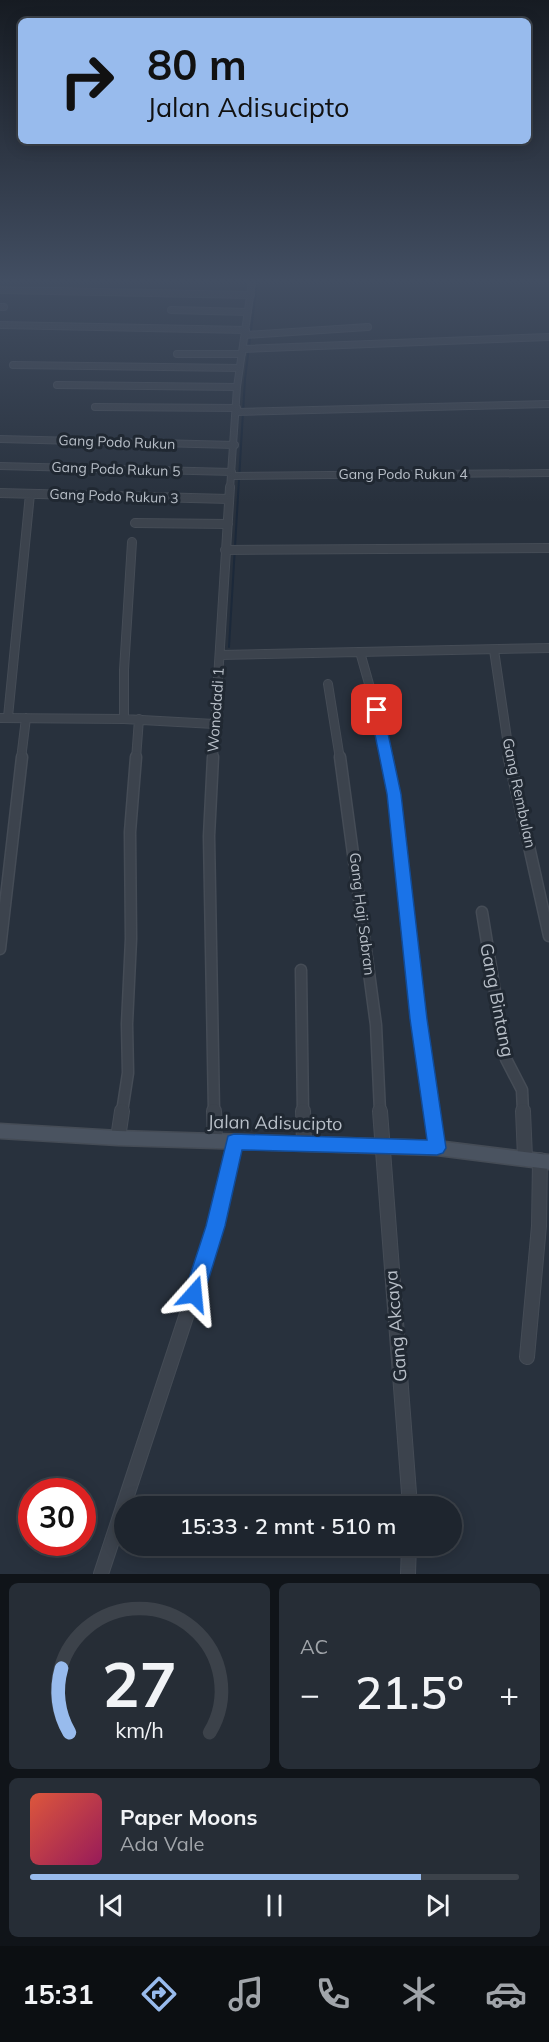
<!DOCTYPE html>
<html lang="id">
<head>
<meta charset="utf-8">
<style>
	body { margin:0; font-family:Mulish,sans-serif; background:#262d36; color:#f1f3f6; height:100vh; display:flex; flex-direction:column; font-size:22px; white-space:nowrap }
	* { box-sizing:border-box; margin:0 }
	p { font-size:20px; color:#a1a5aa }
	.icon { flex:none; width:33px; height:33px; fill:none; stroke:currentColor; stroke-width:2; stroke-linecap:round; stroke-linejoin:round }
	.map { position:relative; height:1574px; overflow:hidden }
	.details { display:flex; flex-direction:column; gap:9px; padding:9px; background:#101419; flex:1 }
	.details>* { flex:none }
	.guide { position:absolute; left:18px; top:18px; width:513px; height:126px; border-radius:9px; box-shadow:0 3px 15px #0003,0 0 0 2px #3c424a; background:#98bbed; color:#111; overflow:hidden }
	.speed { position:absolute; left:18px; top:1478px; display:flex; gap:12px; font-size:30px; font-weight:700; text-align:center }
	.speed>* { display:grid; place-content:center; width:78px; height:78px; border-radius:50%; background:#1e252e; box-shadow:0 3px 15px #0003,0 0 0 2px #3c424a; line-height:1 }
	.speed .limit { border:9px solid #d22; background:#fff; color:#111 }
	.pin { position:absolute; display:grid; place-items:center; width:51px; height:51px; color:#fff; margin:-26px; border-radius:12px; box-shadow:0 3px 9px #0006 }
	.me { position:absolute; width:66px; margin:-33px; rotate:18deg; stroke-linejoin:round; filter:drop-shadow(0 0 4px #0008) }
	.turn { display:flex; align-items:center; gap:21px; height:126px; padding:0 30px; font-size:27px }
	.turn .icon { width:78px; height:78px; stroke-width:2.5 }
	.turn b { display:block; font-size:42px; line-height:51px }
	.big { font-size:45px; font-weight:600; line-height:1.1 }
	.details .card { flex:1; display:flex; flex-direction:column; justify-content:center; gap:9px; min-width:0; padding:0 21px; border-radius:9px; background:#262d36 }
	.details .dial { align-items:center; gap:0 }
	.dial svg { height:156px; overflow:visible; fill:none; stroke:#3c424a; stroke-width:7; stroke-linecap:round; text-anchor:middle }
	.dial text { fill:#f1f3f6; stroke:none }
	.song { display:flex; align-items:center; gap:18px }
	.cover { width:72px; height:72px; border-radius:9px; background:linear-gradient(135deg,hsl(10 70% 55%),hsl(330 70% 35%)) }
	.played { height:6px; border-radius:3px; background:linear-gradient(90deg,#98bbed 80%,#3c424a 80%) }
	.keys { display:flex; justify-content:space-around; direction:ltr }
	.heat { display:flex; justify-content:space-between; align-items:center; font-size:33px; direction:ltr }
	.details .tiles { flex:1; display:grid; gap:9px; grid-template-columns:1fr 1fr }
	.card:last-child { grid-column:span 2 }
	.trip { position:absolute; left:114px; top:1496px; width:348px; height:60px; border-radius:30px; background:#1e252e; box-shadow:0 3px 15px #0003,0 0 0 2px #3c424a; font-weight:600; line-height:60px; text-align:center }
	.menu { display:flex; height:96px; justify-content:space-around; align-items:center; background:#0c0f12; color:#a1a5aa }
	.menu .icon { width:42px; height:42px }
	.menu .selected { color:#98bbed }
	.menu b { font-size:27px; color:#f1f3f6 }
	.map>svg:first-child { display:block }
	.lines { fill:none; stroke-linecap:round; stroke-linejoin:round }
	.stream { stroke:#1c293a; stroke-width:2 }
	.minor-far3-casing { stroke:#454c56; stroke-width:8 }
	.minor-far2-casing { stroke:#454c56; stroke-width:10 }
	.minor-far1-casing { stroke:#454c56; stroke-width:13 }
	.minor-casing { stroke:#454c56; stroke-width:16 }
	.secondary-casing { stroke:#454c56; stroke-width:3 }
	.minor-far3 { stroke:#3c434d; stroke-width:6 }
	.minor-far2 { stroke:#3c434d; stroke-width:8 }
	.minor-far1 { stroke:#3c434d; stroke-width:10 }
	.minor { stroke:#3c434d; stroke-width:14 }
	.secondary { fill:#4a5360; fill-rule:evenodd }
	.route { fill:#1a73e8; stroke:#114b97; stroke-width:1.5 }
	.labels { text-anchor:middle; stroke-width:6; stroke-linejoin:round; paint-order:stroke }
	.far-street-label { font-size:14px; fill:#b8bfc8; stroke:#202832 }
	.street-label { font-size:15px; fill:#b8bfc8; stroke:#202832 }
	.near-street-label { font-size:18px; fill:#b8bfc8; stroke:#202832 }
</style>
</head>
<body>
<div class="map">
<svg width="549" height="1574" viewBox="0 0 549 1574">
	<rect width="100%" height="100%" fill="#28313d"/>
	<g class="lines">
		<!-- stream -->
		<path class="stream" d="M229,647L245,379L257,282"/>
		<!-- minor-far3 casing -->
		<g class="minor-far3-casing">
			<path id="minor-far3" d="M0,290L251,295
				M0,307H4
				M171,310L248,312
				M0,325L246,330
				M245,335L368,327
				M243,349L549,337
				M177,354H242
				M13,365L239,368
				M57,385L237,387
				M95,407L237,408
				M237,412L549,404
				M0,439L235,445
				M0,466L232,472
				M232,476L549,473
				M230,489L237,387L252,282"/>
		</g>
		<!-- minor-far2 casing -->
		<g class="minor-far2-casing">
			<path id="minor-far2" d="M0,493L229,499
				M135,523L228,524
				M225,550L549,548
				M494,650L510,759
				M360,652L382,730L387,759
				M220,655L549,648
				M328,684L340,759
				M8,717L30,494
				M0,718L124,719L214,724
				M124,719V670L132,542
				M21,759L26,718
				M136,759L139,719
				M213,759L230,487"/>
		</g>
		<!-- minor-far1 casing -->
		<g class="minor-far1-casing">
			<path id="minor-far1" d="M213,757L209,836L214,1112
				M340,757L376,1025L380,1112
				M387,757L394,794L419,1019L432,1112
				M509,757L549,936
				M482,912L506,1059L522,1090L523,1112
				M0,949L22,757
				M301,970L303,1112
				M122,1112L128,1073L127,1024L131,939L130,832L136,757"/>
		</g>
		<!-- minor casing -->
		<g class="minor-casing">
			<path id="minor" d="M214,1111L215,1141
				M303,1111L304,1143
				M380,1111L410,1506
				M432,1111L437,1148
				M523,1111L525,1157
				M118,1138L122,1111
				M527,1357L539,1226L540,1160
				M101,1574L216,1226L234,1142
				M408,1574L409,1545"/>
		</g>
		<!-- secondary casing -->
		<g class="secondary-casing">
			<path id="secondary" d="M0,1124L118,1131L437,1141L549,1155V1169L437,1155L118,1145L0,1138Z"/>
		</g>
		<!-- minor-far3 -->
		<use href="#minor-far3" class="minor-far3"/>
		<!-- minor-far2 -->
		<use href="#minor-far2" class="minor-far2"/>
		<!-- minor-far1 -->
		<use href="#minor-far1" class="minor-far1"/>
		<!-- minor -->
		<use href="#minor" class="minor"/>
		<!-- secondary -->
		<use href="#secondary" class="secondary"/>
	</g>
	<!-- sky -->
	<linearGradient id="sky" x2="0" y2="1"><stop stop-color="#161b22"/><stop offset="0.56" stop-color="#424e62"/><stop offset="1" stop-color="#424e62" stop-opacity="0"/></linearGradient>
	<rect width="549" height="502" fill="url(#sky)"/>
	<!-- route -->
	<path class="route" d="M377,706L383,710L401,794L427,1019L446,1148L443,1153L437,1155L242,1150L225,1226L204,1294L201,1300L194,1303L187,1300L184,1294L206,1226L228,1136L234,1134L427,1140L410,1019L387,794L370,710Z"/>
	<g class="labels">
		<!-- far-street labels -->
		<g class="far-street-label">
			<text transform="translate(117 442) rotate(2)" y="5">Gang Podo Rukun</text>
			<text transform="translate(116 469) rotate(2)" y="5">Gang Podo Rukun 5</text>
			<text x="403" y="479">Gang Podo Rukun 4</text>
			<text transform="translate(114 496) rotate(2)" y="5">Gang Podo Rukun 3</text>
		</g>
		<!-- street labels -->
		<g class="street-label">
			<text transform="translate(216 710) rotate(-86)" y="5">Wonodadi 1</text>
			<text transform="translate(519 793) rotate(78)" y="5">Gang Rembulan</text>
			<text transform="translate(362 914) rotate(83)" y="5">Gang Haji Sabran</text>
		</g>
		<!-- near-street labels -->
		<g class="near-street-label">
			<text transform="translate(497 1000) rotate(79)" y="6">Gang Bintang</text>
			<text transform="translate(275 1123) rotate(1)" y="6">Jalan Adisucipto</text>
			<text transform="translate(396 1326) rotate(-95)" y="6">Gang Akcaya</text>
		</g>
	</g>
</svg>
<div class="speed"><div class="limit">30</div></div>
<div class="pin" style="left:377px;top:710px;background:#d93025"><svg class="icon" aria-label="arrive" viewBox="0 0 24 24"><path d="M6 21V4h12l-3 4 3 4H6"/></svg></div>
<svg class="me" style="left:194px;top:1294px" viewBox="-20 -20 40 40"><path d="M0-17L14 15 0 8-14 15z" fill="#1a73e8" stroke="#fff" stroke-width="4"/></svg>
<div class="trip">15:33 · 2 mnt · 510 m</div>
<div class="guide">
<div class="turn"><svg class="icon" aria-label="right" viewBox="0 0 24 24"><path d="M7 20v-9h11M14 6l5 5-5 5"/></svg><div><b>80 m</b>Jalan Adisucipto</div></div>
</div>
</div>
<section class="details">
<div class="tiles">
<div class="card dial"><svg viewBox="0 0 100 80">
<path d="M14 69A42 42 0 1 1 86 69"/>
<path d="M14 69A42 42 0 0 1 10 36" stroke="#98bbed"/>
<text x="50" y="56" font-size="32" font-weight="700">27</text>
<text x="50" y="72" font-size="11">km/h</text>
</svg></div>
<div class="card"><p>AC</p>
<div class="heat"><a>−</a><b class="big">21.5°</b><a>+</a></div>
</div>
<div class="card">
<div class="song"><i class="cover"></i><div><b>Paper Moons</b><p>Ada Vale</p></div></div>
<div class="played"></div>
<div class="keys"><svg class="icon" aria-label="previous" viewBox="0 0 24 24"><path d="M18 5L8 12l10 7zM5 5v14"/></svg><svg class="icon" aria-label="pause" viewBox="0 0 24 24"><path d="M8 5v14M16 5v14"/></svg><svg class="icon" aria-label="next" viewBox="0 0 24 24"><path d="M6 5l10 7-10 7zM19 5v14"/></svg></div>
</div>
</div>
</section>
<nav class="menu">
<b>15:31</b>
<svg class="icon selected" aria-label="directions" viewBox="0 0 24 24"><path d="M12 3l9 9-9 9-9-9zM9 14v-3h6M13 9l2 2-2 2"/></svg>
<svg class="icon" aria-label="music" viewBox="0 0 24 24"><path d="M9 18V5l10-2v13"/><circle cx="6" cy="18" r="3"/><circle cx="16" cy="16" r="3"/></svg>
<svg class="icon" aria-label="phone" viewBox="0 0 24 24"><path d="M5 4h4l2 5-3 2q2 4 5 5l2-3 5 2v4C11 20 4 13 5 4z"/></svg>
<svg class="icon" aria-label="climate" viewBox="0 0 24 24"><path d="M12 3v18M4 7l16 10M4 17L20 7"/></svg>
<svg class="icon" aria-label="car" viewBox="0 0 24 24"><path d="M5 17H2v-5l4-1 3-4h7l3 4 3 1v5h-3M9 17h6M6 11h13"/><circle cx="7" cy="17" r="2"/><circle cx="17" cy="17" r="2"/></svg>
</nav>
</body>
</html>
